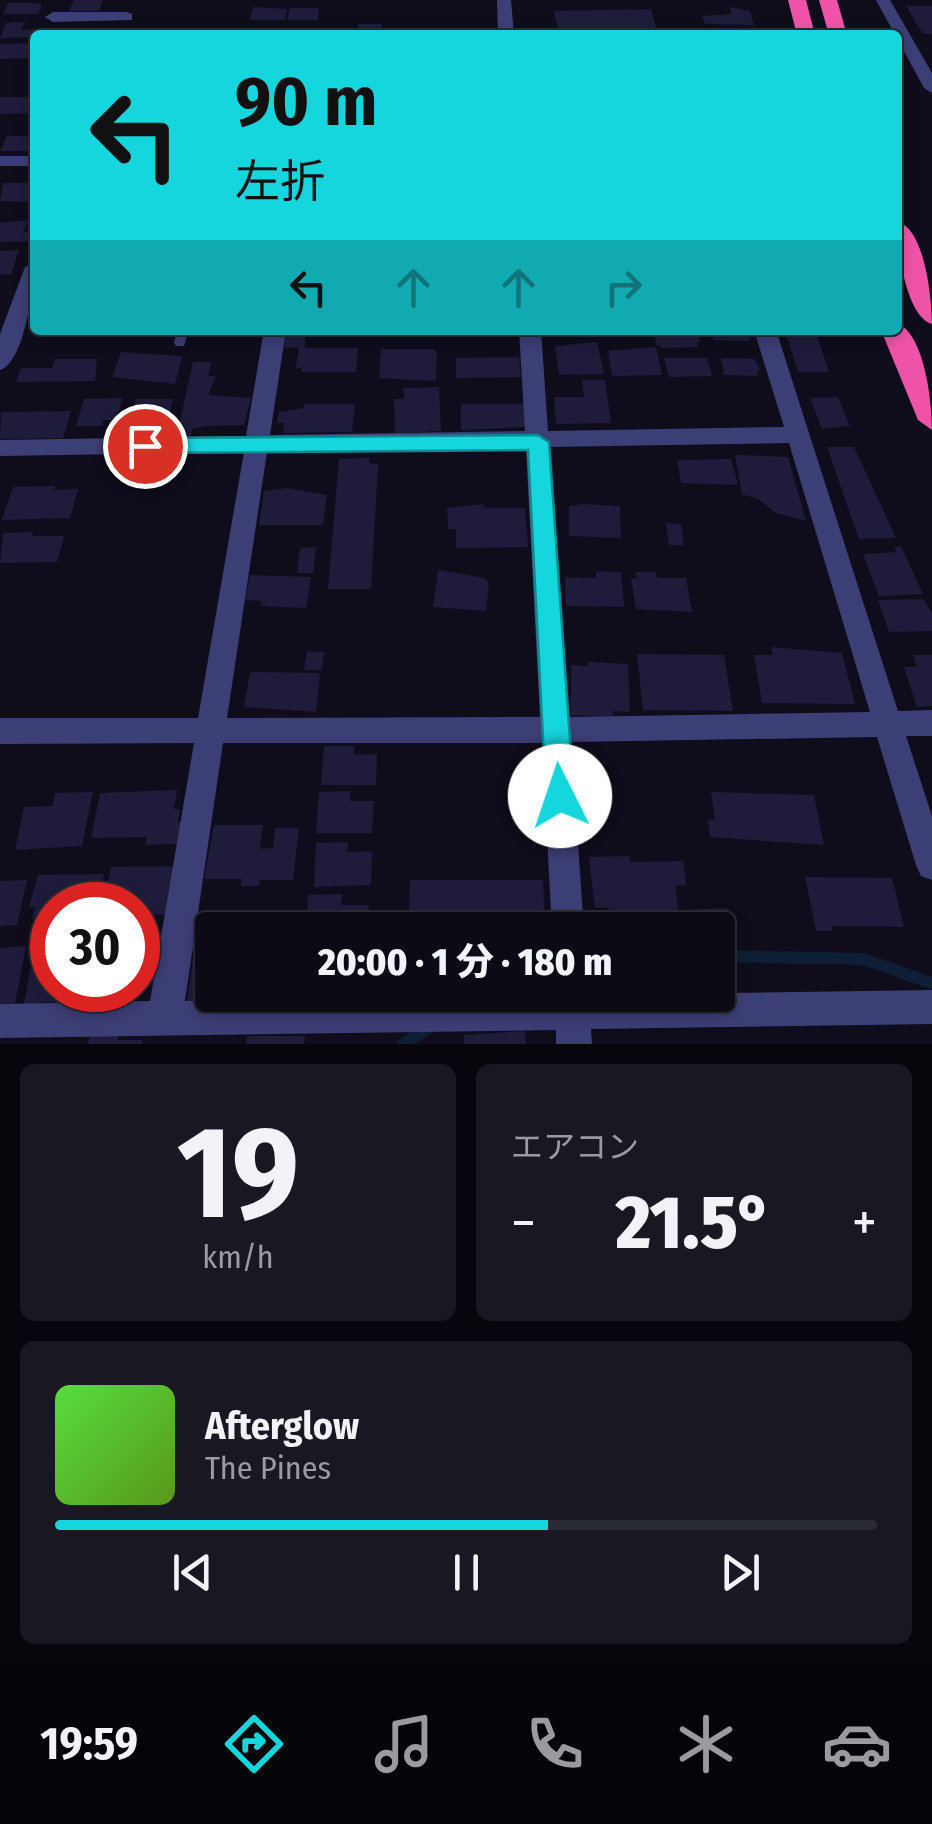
<!DOCTYPE html>
<html lang="ja">
<head>
<meta charset="utf-8">
<style>
	body { margin:0; font-family:"Fira Sans Condensed","Noto Sans JP",sans-serif; background:#191822; color:#f1f3f6; height:100vh; display:flex; flex-direction:column; font-size:38px; white-space:nowrap }
	* { box-sizing:border-box; margin:0 }
	p { font-size:32px; color:#9a9aa0 }
	.icon { flex:none; width:55px; height:55px; fill:none; stroke:currentColor; stroke-width:2; stroke-linecap:round; stroke-linejoin:round }
	.map { position:relative; height:1044px; overflow:hidden }
	.panel { display:flex; flex-direction:column; gap:20px; padding:20px; background:#06060c; flex:1 }
	.panel>* { flex:none }
	.top-card { position:absolute; left:30px; top:30px; width:872px; height:305px; border-radius:10px; box-shadow:0 5px 15px #0003,0 0 0 2px #2b2b34; background:#15d5dd; color:#111; overflow:hidden }
	.speed { position:absolute; left:30px; top:882px; display:flex; gap:20px; font-size:50px; font-weight:700; text-align:center }
	.speed>* { display:grid; place-content:center; width:130px; height:130px; border-radius:50%; background:#0b0a15; box-shadow:0 5px 15px #0003,0 0 0 2px #2b2b34; line-height:1 }
	.speed .limit { border:15px solid #d22; background:#fff; color:#111 }
	.pin { position:absolute; display:grid; place-items:center; width:85px; height:85px; color:#fff; margin:-42px; border:5px solid #fff; border-radius:50%; box-shadow:0 2px 10px #0007 }
	.me { position:absolute; width:110px; margin:-55px; rotate:356deg; stroke-linejoin:round; filter:drop-shadow(0 0 8px #0008) }
	.turn { display:flex; align-items:center; gap:35px; height:210px; padding:0 40px; font-size:45px }
	.turn .icon { width:130px; height:130px; stroke-width:2.5 }
	.turn b { display:block; font-size:70px; line-height:85px }
	.lanes { display:flex; align-items:center; height:95px; padding:0 40px; background:#0003; justify-content:center; gap:50px; direction:ltr }
	.lanes .off { opacity:.35 }
	.big { font-size:75px; font-weight:800; line-height:1.1 }
	.panel .widget { flex:1; display:flex; flex-direction:column; justify-content:center; gap:15px; min-width:0; padding:0 35px; border-radius:15px; background:#191822 }
	.panel .dial { align-items:center; gap:0 }
	.dial b { font-size:130px; line-height:1 }
	.song { display:flex; align-items:center; gap:30px }
	.cover { width:120px; height:120px; border-radius:15px; background:linear-gradient(135deg,hsl(110 70% 55%),hsl(90 70% 35%)) }
	.played { height:10px; border-radius:5px; background:linear-gradient(90deg,#15d5dd 60%,#2b2b34 60%) }
	.keys { display:flex; justify-content:space-around; direction:ltr }
	.heat { display:flex; justify-content:space-between; align-items:center; font-size:55px; direction:ltr }
	.panel .tiles { flex:1; display:grid; gap:20px; grid-template-columns:1fr 1fr }
	.widget:last-child { grid-column:span 2 }
	.trip { position:absolute; left:195px; top:912px; width:540px; height:100px; border-radius:10px; background:#0b0a15; box-shadow:0 5px 15px #0003,0 0 0 2px #2b2b34; font-weight:800; line-height:100px; text-align:center }
	.dock { display:flex; height:160px; justify-content:space-around; align-items:center; background:#040408; color:#9a9aa0 }
	.dock .icon { width:70px; height:70px }
	.dock .current { color:#15d5dd }
	.dock b { font-size:45px; color:#f1f3f6 }
	.map>svg:first-child { display:block }
	.lines { fill:none; stroke-linecap:round; stroke-linejoin:round }
	.stream { stroke:#0d1e35; stroke-width:12 }
	.building { fill:#1f1b3b }
	.lane { fill:#3c3e76; fill-rule:evenodd }
	.street { fill:#3c3e76; fill-rule:evenodd }
	.highway { fill:#ef53a7; fill-rule:evenodd }
	.route { fill:#15d5dd; stroke:#0e8a90; stroke-width:2.5 }
</style>
</head>
<body>
<div class="map">
<svg width="932" height="1044" viewBox="0 0 932 1044">
	<rect width="100%" height="100%" fill="#0f0d1c"/>
	<g class="lines">
		<!-- stream -->
		<path class="stream" d="M718,956L863,959L932,983
			M403,1044L432,1026"/>
	</g>
	<!-- building -->
	<path class="building" d="M74,0H103L99,11H69Z
		M8,3H33L42,4L38,14H3Z
		M906,6H932V34H923Z
		M253,7L287,9L285,20H250Z
		M729,7L750,11L754,25L705,24L702,16L732,14Z
		M290,8H319L318,20H287Z
		M651,9L658,35H559L554,11Z
		M25,22L21,30L37,29L34,37L0,38L6,23Z
		M358,24H382L380,35H356Z
		M35,43L32,58L0,59V44Z
		M0,97H35V100L30,113L0,114Z
		M35,134V151H0L7,136H28L26,140L32,141Z
		M3,183H35V202L0,201Z
		M28,220L23,232H35V241L0,242V223Z
		M19,250L11,274L0,275V251Z
		M653,330H694L701,342H697L698,347L663,348L656,345Z
		M712,330L749,331L750,341L713,340Z
		M785,330H815L829,372H798Z
		M285,336H305V348H358L356,372H301L302,368H296L299,347L284,348Z
		M597,342L604,374L559,375L555,346Z
		M656,347L662,375L612,376L608,351Z
		M381,349H433L437,352L436,381L379,378Z
		M121,352L182,356L175,384L112,377Z
		M519,357L521,377L456,378V358Z
		M664,358H707L712,376L669,377Z
		M721,358L754,359L761,371L757,370L758,376L724,375Z
		M55,359H97L95,381L16,382L21,368H52Z
		M193,362H211L208,376H216L208,395L251,398L244,425L207,426L192,429L190,438L176,439Z
		M582,380H605L611,423L556,424L554,397H584Z
		M439,387L441,431L395,433L394,399H404L403,388Z
		M838,397L850,426L822,429L810,398Z
		M123,398L116,420H103L102,426H76L84,399Z
		M135,399H173L167,424L127,429Z
		M304,404H355L352,432L283,433L284,423H277L279,412L304,408Z
		M461,404H525L526,427L461,430Z
		M71,411L63,438L0,439L1,412Z
		M827,447H854L896,538L859,539Z
		M735,455L788,457L806,521L776,513L758,499L742,494Z
		M369,458V463L378,464L371,589H328L339,459Z
		M731,459L738,485L681,483L677,460Z
		M55,486L54,490L78,489L70,518L2,520L13,487Z
		M287,488L327,495L323,525H259L264,491Z
		M483,504L484,508H525L528,547L456,548V529H448L447,508Z
		M583,504L620,506L621,538L569,536V506Z
		M666,523L681,524L684,545H669Z
		M33,532L32,536H64L57,562L0,563L3,533Z
		M901,546L923,594L879,596L863,554L896,552L894,547Z
		M316,547L313,573H297L300,548Z
		M438,570L485,578L489,583L486,611L433,607Z
		M596,571L621,572L624,607L566,606L565,577L596,578Z
		M636,572H656L657,578H686L692,612L636,609L631,578H637Z
		M250,575L311,577L306,608L260,606L262,601L245,600Z
		M923,599L932,613V631L889,632L878,600Z
		M771,647L842,653L855,704L762,703L754,655H773Z
		M307,651L324,652L322,670H304Z
		M637,654L724,655L733,711L643,710Z
		M913,655H932V706L917,707L904,667H917Z
		M588,662L628,664L630,712L613,711V717L571,715V665L588,666Z
		M250,672L320,673L316,712L244,707Z
		M324,746H354V755L377,754L376,785H321Z
		M177,790L174,809H180L178,822H182L179,844L145,845L147,837L91,838L100,793Z
		M350,791V801H374L372,833H316L319,792Z
		M93,792L82,846L15,850L24,807L53,806L55,793Z
		M711,792L814,795L824,845L710,837L708,819L715,820Z
		M214,825H263L260,849L273,848L275,828H299L293,880H260L259,886H241L242,879H204Z
		M348,842L347,852L372,851L371,885L314,887L316,843Z
		M630,856V862L683,861L686,885L675,886L680,921L611,923L609,908H595L589,857Z
		M175,866L168,914L138,915V905H114L115,897H105L111,867Z
		M104,874L97,905H52V919H32L35,907H29L38,875Z
		M805,877L892,878L904,927L832,926V931H816Z
		M27,880L17,925L0,926V881Z
		M410,880H543L545,930H408Z
		M342,894L341,905H369L368,930H306L308,895Z
		M728,908L732,929L687,930L684,910Z
		M138,939H149L145,965H152L149,981H142L139,998H88L90,990H138Z
		M195,944H212V995H269L268,1000L187,1001Z
		M26,946L15,1003L0,1004V948Z
		M52,955V990H85L84,999L24,1004L31,966L44,965L46,956Z
		M525,1031L526,1044H464V1035Z
		M119,1033L118,1040H143L142,1044H88L90,1034Z
		M247,1036H305L304,1044H246Z"/>
	<g class="lines">
		<!-- lane -->
		<path class="lane" d="M177,330H189L184,346H176L174,343Z"/>
		<!-- street -->
		<path class="street" d="M497,0H511L514,35H498Z
			M876,0H890L932,73V93L924,88Z
			M127,12L132,14V20L53,22L45,17L53,12Z
			M0,156H35V166H0Z
			M35,261C35,284 24,364 0,370V334L25,267Z
			M264,330H286L270,435L525,431L519,330H541L548,431L784,427L754,330H776L898,711L932,710V736H906L932,816V880L921,876L916,865L877,737L571,742L584,930H552L542,743H223L185,1001L932,990V1024L591,1029L592,1044H556V1030L0,1038V1004L150,1001L194,743L0,744V718H198L244,452L0,456V440L246,436ZM789,443L870,712L569,717L549,447ZM526,448L540,717L227,718L267,452Z"/>
		<!-- highway -->
		<path class="highway" d="M788,0H806L815,35H797Z
			M819,0H837L847,35H829Z
			M898,222C925,229 932,300 932,324C906,317 896,246 898,222Z
			M898,323C925,337 932,401 932,430L918,420L881,330H898Z"/>
	</g>
	<!-- route -->
	<path class="route" d="M538,435L549,442L574,796L570,805L560,809L550,805L546,796L528,450L145,453L135,446L145,438Z"/>
</svg>
<div class="speed"><div class="limit">30</div></div>
<div class="pin" style="left:145px;top:446px;background:#d93025"><svg class="icon" aria-label="arrive" viewBox="0 0 24 24"><path d="M6 21V4h12l-3 4 3 4H6"/></svg></div>
<svg class="me" style="left:560px;top:796px" viewBox="-20 -20 40 40"><circle r="19" fill="#fff"/><path d="M0-13L10 11 0 6-10 11z" fill="#15d5dd"/></svg>
<div class="trip">20:00 · 1 分 · 180 m</div>
<div class="top-card">
<div class="turn"><svg class="icon" aria-label="left" viewBox="0 0 24 24"><path d="M17 20v-9H6M10 6l-5 5 5 5"/></svg><div><b>90 m</b>左折</div></div>
<div class="lanes"><svg class="icon" aria-label="left" viewBox="0 0 24 24"><path d="M17 20v-9H6M10 6l-5 5 5 5"/></svg><svg class="icon off" aria-label="ahead" viewBox="0 0 24 24"><path d="M12 20V5M6 11l6-6 6 6"/></svg><svg class="icon off" aria-label="ahead" viewBox="0 0 24 24"><path d="M12 20V5M6 11l6-6 6 6"/></svg><svg class="icon off" aria-label="right" viewBox="0 0 24 24"><path d="M7 20v-9h11M14 6l5 5-5 5"/></svg></div>
</div>
</div>
<section class="panel">
<div class="tiles">
<div class="widget dial"><b>19</b><p>km/h</p></div>
<div class="widget"><p>エアコン</p>
<div class="heat"><a>−</a><b class="big">21.5°</b><a>+</a></div>
</div>
<div class="widget">
<div class="song"><i class="cover"></i><div><b>Afterglow</b><p>The Pines</p></div></div>
<div class="played"></div>
<div class="keys"><svg class="icon" aria-label="previous" viewBox="0 0 24 24"><path d="M18 5L8 12l10 7zM5 5v14"/></svg><svg class="icon" aria-label="pause" viewBox="0 0 24 24"><path d="M8 5v14M16 5v14"/></svg><svg class="icon" aria-label="next" viewBox="0 0 24 24"><path d="M6 5l10 7-10 7zM19 5v14"/></svg></div>
</div>
</div>
</section>
<nav class="dock">
<b>19:59</b>
<svg class="icon current" aria-label="directions" viewBox="0 0 24 24"><path d="M12 3l9 9-9 9-9-9zM9 14v-3h6M13 9l2 2-2 2"/></svg>
<svg class="icon" aria-label="music" viewBox="0 0 24 24"><path d="M9 18V5l10-2v13"/><circle cx="6" cy="18" r="3"/><circle cx="16" cy="16" r="3"/></svg>
<svg class="icon" aria-label="phone" viewBox="0 0 24 24"><path d="M5 4h4l2 5-3 2q2 4 5 5l2-3 5 2v4C11 20 4 13 5 4z"/></svg>
<svg class="icon" aria-label="climate" viewBox="0 0 24 24"><path d="M12 3v18M4 7l16 10M4 17L20 7"/></svg>
<svg class="icon" aria-label="car" viewBox="0 0 24 24"><path d="M5 17H2v-5l4-1 3-4h7l3 4 3 1v5h-3M9 17h6M6 11h13"/><circle cx="7" cy="17" r="2"/><circle cx="17" cy="17" r="2"/></svg>
</nav>
</body>
</html>
